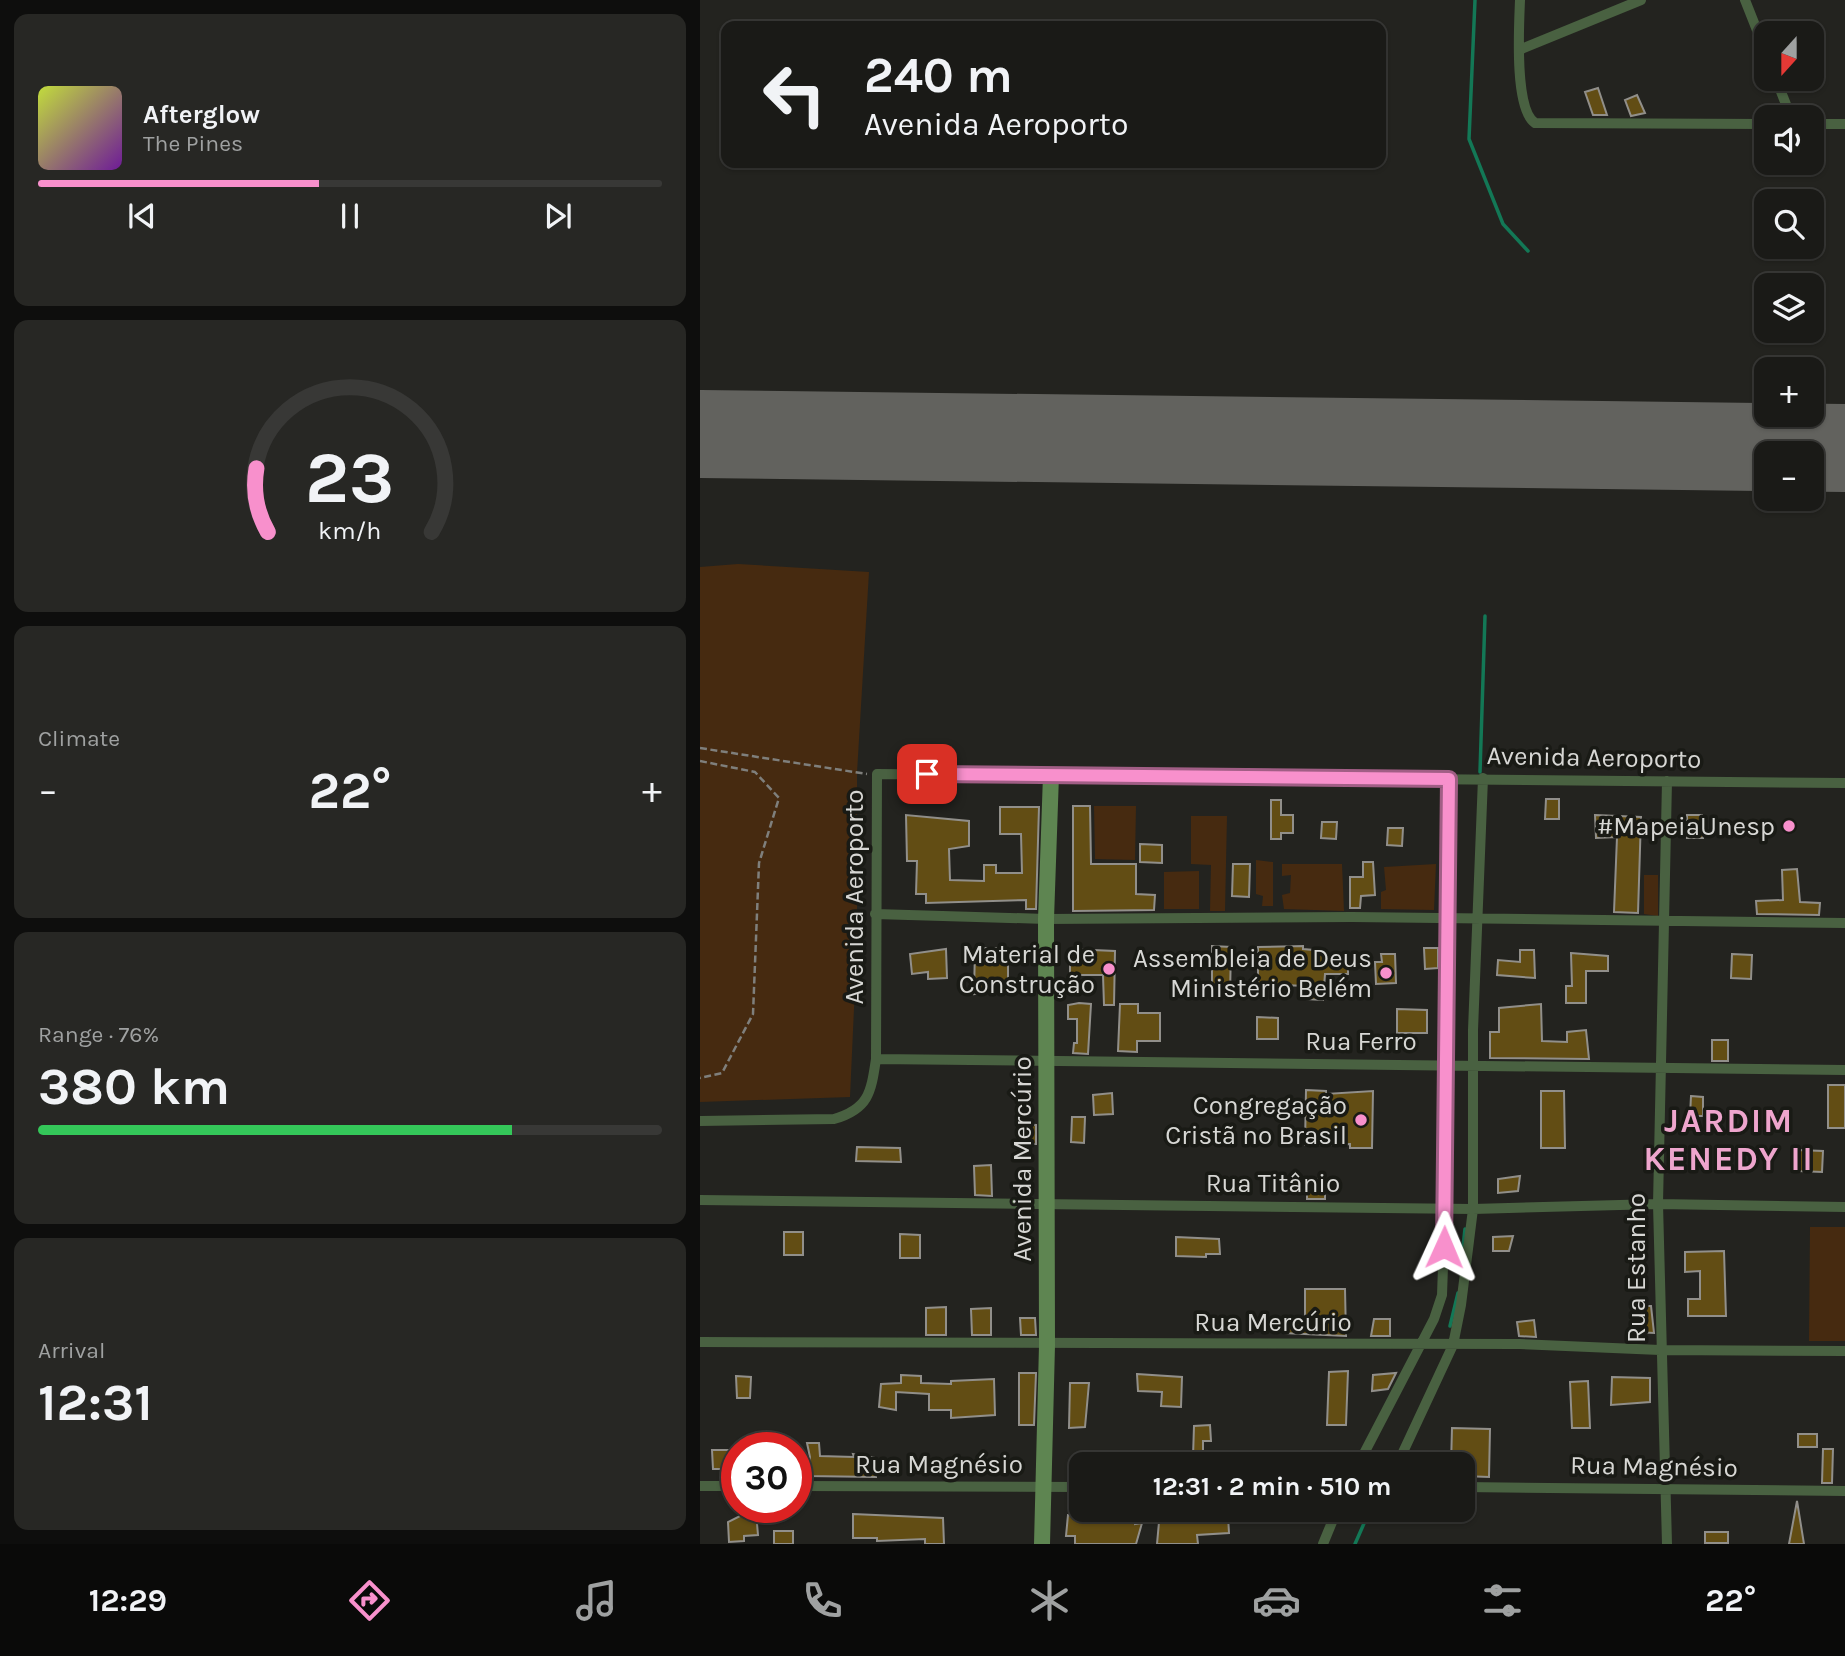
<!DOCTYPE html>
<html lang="en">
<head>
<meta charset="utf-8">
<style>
	body { margin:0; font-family:Karla,sans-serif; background:#272724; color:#f1f3f6; height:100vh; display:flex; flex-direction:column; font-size:26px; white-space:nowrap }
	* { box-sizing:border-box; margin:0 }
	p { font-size:23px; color:#9fa1a1 }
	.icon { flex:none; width:38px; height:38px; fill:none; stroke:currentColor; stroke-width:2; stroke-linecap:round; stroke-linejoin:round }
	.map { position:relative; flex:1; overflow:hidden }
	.drawer { display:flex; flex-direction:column; gap:14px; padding:14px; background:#0e0e0d; width:700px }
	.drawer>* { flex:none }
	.top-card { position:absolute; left:21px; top:21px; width:665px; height:147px; border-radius:14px; box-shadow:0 2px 5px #0004,0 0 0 2px #383836; background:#1a1a17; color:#f1f3f6; overflow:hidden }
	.needle { width:46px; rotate:201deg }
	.fabs { position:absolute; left:1054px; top:21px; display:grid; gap:14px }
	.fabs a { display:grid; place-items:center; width:70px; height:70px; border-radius:14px; background:#1a1a17; box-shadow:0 2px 5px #0004,0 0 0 2px #383836; font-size:35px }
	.speed { position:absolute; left:21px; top:1432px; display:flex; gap:14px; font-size:35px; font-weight:700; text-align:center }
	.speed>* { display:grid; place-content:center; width:91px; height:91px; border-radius:50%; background:#1a1a17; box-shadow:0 2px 5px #0004,0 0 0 2px #383836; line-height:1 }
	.speed .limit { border:10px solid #d22; background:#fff; color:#111 }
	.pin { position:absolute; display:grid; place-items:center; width:60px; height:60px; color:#fff; margin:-30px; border-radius:14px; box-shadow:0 4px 10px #0006 }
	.me { position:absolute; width:77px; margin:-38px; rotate:1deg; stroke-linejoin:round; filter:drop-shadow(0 0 5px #0008) }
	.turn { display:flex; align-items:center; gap:24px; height:147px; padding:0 28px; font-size:32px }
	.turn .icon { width:91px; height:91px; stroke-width:2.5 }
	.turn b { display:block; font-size:49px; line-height:60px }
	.big { font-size:52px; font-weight:700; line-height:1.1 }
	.drawer .card { flex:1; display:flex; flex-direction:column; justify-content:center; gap:10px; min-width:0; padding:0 24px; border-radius:14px; background:#272724 }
	.drawer .dial { align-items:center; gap:0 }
	.dial svg { height:182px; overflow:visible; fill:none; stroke:#383836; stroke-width:7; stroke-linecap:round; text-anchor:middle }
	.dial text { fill:#f1f3f6; stroke:none }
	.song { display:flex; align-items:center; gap:21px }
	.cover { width:84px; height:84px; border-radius:10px; background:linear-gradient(135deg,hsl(70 70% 55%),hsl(280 70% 35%)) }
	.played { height:7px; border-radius:4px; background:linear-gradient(90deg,#f890cc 45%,#383836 45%) }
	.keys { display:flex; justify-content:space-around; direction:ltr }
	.heat { display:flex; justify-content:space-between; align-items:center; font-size:38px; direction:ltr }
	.charge { height:10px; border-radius:5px; background:linear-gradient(90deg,#34c759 76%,#383836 0) }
	.trip { position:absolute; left:369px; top:1452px; width:406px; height:70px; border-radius:14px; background:#1a1a17; box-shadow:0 2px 5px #0004,0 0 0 2px #383836; font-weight:700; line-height:70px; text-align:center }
	.dock { display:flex; height:112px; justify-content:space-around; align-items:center; background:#0a0a09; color:#9fa1a1 }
	.dock .icon { width:49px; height:49px }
	.dock .on { color:#f890cc }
	.dock b { font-size:32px; color:#f1f3f6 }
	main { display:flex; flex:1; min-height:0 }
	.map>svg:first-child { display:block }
	.green { fill:#462a10 }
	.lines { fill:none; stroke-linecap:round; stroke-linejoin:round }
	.stream { stroke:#137856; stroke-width:3.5 }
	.runway { stroke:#62625e; stroke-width:88 }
	.building { fill:#624d14; stroke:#918f8a; stroke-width:2 }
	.path { stroke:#7f7f7c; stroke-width:2.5; stroke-dasharray:7 3.5; stroke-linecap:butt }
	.street { stroke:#496141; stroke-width:10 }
	.secondary { stroke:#5e8551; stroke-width:16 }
	.route-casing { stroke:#a15e85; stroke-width:18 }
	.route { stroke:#f890cc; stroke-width:12 }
	.poi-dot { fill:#f890cc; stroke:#191a15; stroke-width:2.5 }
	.labels { text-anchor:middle; stroke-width:7; stroke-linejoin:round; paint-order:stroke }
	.street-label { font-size:26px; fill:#d7d7d4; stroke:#191a15 }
	.poi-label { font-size:26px; fill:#d7d7d4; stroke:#191a15; text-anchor:end }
	.district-label { font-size:33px; font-weight:bold; letter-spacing:2px; fill:#eea5cd; stroke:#191a15 }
</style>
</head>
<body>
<main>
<section class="drawer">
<div class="card">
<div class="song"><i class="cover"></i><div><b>Afterglow</b><p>The Pines</p></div></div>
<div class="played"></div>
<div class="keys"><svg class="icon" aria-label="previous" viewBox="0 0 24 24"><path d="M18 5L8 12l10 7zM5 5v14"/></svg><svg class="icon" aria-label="pause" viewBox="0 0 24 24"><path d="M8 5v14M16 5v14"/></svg><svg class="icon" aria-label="next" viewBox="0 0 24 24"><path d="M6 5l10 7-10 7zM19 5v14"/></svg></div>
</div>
<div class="card dial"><svg viewBox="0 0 100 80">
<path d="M14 69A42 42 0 1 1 86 69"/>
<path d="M14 69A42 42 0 0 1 9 41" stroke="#f890cc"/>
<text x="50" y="56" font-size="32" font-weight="700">23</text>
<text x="50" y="72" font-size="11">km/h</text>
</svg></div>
<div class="card"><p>Climate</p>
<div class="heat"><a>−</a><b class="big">22°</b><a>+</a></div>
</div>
<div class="card"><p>Range · 76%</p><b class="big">380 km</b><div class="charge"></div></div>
<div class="card"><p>Arrival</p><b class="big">12:31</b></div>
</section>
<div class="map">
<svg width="1145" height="1544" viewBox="0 0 1145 1544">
	<rect width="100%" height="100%" fill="#23231f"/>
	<!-- green -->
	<path class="green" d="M38,564L169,572L157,773V942L150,1097L0,1102V567Z
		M394,806H436L435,860L395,859Z
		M491,816H527L525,911H510L511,865L491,864Z
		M556,860L573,862V906H562L563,896L556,894Z
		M582,864H642L644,911L584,909L582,895L590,893L591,875L582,876Z
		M736,864L734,910L681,909V892L686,890L684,867Z
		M499,871V909H464V872Z
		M944,875H958V916L944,914Z
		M1110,1227H1145V1341H1109Z"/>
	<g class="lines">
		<!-- stream -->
		<path class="stream" d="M775,0L769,139L803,224L828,251
			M780,772L785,616
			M762,1255L765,1229
			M750,1326L758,1293
			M655,1544L669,1512"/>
		<!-- runway -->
		<path class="runway" d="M0,434L1145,448"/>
	</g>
	<!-- building -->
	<path class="building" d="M898,88L907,115H893L885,92Z
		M937,95L945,113L931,116L925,100Z
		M846,799H859V819H845Z
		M571,800H581V815H593V833H581V839H571Z
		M373,806H390L391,864H436V894L455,895L454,910L373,911Z
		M300,807H339L336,909H326V900L226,903V894H216L217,861H207L206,815L269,821V846L249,849L250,880L284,881V865H296V873H322L321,834H300Z
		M895,815L941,817L938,913L914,912L917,837L896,838Z
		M987,815H1002L1003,838H987Z
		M622,822H637L636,839L621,838Z
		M688,828H703L702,846L687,845Z
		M440,844L462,845V863L440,862Z
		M663,862H673L675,895L661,896L660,908H650V877H663Z
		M533,864H550L549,897L532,896Z
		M1097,869L1100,902L1120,903L1119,915L1057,914L1056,901L1083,900L1082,870Z
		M512,946L531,947L530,996H512Z
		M603,946V949L625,951V955L648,956V974H625L623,1000L606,999V986L558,984V947Z
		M275,948H308V990L274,994Z
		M724,948H738V968L725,969Z
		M246,949L247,978L228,979V972L212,974L210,954Z
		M370,949L415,951L414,1005H404L403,975H370Z
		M820,950H834L835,978L797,975L798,960L820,962Z
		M871,953L908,956V971H886V1003H866V986H872Z
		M681,954H695L696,983L676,984L675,962H682Z
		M1032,954L1052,955L1051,979L1031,978Z
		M379,1003L391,1004L388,1054L373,1053L374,1043H377V1019H368V1005Z
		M420,1004H438V1013H460V1041H437V1052L418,1051Z
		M841,1004L842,1041L867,1042V1032L886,1030L889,1059L790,1058V1032H799V1008Z
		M697,1009L727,1010V1033H697Z
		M557,1017L578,1018V1039H557Z
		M1012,1040H1028V1061H1012Z
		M1128,1085H1145V1128H1128Z
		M606,1090L626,1091V1094L673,1091L672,1148H650V1144L605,1145Z
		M841,1091H864L865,1148H841Z
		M412,1093L413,1114L394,1115L393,1095Z
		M991,1096L1003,1097V1116H990Z
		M372,1117H385L384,1143L371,1142Z
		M320,1124L336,1125V1144H319Z
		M157,1147L200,1148L201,1162L156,1161Z
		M1099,1150L1123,1151L1122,1172L1098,1171Z
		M291,1165L292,1196L275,1195L274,1166Z
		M820,1176L818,1191L798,1193V1179Z
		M607,1179H625V1199H607Z
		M84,1232H103V1255H84Z
		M200,1234L220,1235V1258H200Z
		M813,1236L809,1251H793V1237Z
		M476,1237L519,1239L520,1254H506V1257L476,1256Z
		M1024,1251L1026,1316H988V1299H1000V1271L985,1272V1252Z
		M605,1289H645L646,1336L584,1333V1323L605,1321Z
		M938,1306H951L954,1333L937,1332Z
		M246,1307V1335H226V1308Z
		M291,1308V1335H272L271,1309Z
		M320,1318H335L336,1335H321Z
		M674,1319H690V1336H671Z
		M834,1320L836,1337L819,1336L817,1322Z
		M648,1371L646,1425H627L629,1372Z
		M319,1373H336L334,1425H319Z
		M696,1373L688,1389L672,1391L673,1375Z
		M437,1374L482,1377L481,1407L461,1406L462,1392L438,1391Z
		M201,1375L221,1376V1383L251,1384V1381L294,1379L295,1415L251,1418V1410H229V1394L196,1392V1410L179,1407L181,1384L201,1383Z
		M36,1376L51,1377L50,1398H37Z
		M912,1377L950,1378V1402L911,1405Z
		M888,1381L890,1428H872L870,1382Z
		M370,1383H389L385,1427L369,1428Z
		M510,1425L511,1441H503V1456L493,1457L494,1426Z
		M752,1428L790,1429L789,1477L763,1476V1465H751Z
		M1098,1434H1117V1447H1098Z
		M107,1443H119L120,1456L154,1457L153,1454L176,1458V1477L107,1476L110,1457Z
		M1123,1449H1133L1132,1483H1122Z
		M12,1450H34V1469H13Z
		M1097,1501L1104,1544H1089Z
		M56,1512L58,1535L44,1536V1541L29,1542L28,1522L46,1513Z
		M153,1514L243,1518L244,1544H225V1539L177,1541V1538H153Z
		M368,1515L435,1517V1524L442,1523L436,1544H375V1536H366Z
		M496,1515L528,1516L529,1533L497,1535L498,1544H457L459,1522Z
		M74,1531H93V1544H74Z
		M1005,1532H1028V1543H1005Z"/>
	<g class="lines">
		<!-- path -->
		<path class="path" d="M0,748L167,774
			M0,761L55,772L79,798L59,863L53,1014L22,1073L0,1078"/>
		<!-- street -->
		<path class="street" d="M820,0C819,26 814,109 835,123L1066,124
			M1045,0L1066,53
			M819,50L941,0
			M1076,79L1091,117
			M1111,124H1145
			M175,914L346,919L652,917L1145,923
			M176,1059L1145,1070
			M0,1121L134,1119C169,1109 171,1092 176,1059L177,774L1145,783
			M0,1200L773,1209L958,1204L1145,1207
			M0,1342L820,1344L960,1350L1145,1351
			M658,1465L734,1319L742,1295L743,1267L749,779
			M697,1465L753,1345L761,1305L773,1209V1030L783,778
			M0,1486H37
			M96,1486L382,1487
			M763,1487L1145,1491
			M623,1544L637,1510
			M967,1544L958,1204L967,781"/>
		<!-- secondary -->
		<path class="secondary" d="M342,1544L347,1345L346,919L351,775"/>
	</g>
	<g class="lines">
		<!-- route casing -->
		<g class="route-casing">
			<path id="route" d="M227,774L749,779L744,1247"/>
		</g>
		<!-- route -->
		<use href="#route" class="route"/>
	</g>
	<!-- markers -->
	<g class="poi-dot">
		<circle cx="1089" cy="826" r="7"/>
		<circle cx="409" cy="969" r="7"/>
		<circle cx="686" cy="973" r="7"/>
		<circle cx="661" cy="1120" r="7"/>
	</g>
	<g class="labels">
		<!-- street labels -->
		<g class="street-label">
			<text transform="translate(894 757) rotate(1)" y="9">Avenida Aeroporto</text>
			<text transform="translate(154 897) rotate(-90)" y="9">Avenida Aeroporto</text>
			<text x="661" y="1050">Rua Ferro</text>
			<text transform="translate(322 1159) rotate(-90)" y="9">Avenida Mercúrio</text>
			<text x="573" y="1192">Rua Titânio</text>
			<text transform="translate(936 1268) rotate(-90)" y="9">Rua Estanho</text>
			<text x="573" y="1331">Rua Mercúrio</text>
			<text x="239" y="1473">Rua Magnésio</text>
			<text transform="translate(954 1466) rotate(1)" y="9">Rua Magnésio</text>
		</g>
		<!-- poi labels -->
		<g class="poi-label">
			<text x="1075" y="835">#MapeiaUnesp</text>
			<text x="395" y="963">Material de<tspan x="395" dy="30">Construção</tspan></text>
			<text x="672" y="967">Assembleia de Deus<tspan x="672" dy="30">Ministério Belém</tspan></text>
			<text x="647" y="1114">Congregação<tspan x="647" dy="30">Cristã no Brasil</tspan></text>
		</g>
		<!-- district labels -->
		<g class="district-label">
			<text x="1029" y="1132">JARDIM<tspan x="1029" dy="38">KENEDY II</tspan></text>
		</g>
	</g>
</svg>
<div class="fabs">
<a><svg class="needle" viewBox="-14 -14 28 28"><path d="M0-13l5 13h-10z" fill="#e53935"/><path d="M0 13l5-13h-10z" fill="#9fa1a1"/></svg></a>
<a><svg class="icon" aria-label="sound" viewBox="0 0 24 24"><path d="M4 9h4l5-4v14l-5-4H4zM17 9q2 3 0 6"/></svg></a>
<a><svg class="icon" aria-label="search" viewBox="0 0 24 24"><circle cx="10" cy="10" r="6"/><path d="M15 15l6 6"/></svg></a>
<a><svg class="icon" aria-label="layers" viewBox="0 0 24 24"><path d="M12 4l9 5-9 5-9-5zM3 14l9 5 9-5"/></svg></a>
<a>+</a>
<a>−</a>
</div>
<div class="speed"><div class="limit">30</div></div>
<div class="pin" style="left:227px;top:774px;background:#d93025"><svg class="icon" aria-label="arrive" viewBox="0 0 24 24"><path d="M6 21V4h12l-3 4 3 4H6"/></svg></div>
<svg class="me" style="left:744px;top:1247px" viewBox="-20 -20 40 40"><path d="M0-17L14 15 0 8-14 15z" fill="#f890cc" stroke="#fff" stroke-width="4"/></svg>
<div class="trip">12:31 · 2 min · 510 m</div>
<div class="top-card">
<div class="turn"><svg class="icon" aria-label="left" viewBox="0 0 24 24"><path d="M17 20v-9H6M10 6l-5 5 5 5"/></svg><div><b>240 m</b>Avenida Aeroporto</div></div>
</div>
</div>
</main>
<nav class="dock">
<b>12:29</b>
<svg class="icon on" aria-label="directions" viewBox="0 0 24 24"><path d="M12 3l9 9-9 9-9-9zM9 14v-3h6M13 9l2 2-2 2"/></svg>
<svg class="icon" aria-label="music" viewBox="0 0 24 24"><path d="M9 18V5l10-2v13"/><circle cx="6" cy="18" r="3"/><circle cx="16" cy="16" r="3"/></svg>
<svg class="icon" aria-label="phone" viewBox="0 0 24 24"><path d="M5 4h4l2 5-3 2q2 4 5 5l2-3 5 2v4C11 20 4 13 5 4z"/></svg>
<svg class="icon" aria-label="climate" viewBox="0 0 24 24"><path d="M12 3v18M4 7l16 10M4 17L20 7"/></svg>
<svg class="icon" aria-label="car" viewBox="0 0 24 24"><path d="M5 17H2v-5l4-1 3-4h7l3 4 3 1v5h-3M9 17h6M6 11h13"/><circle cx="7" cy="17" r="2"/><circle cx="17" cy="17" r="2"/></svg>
<svg class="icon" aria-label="filters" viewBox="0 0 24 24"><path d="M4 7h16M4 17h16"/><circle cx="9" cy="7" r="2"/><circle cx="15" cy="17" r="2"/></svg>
<b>22°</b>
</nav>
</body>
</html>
